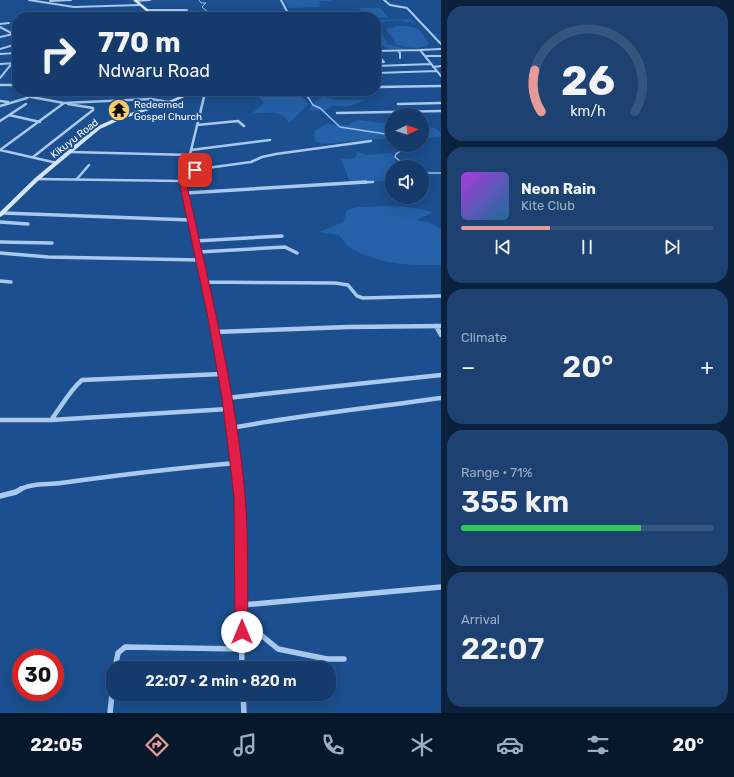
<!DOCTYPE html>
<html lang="en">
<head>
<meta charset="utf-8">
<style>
	body { margin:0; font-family:Rubik,sans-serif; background:#1d4271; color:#f1f3f6; height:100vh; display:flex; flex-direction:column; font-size:15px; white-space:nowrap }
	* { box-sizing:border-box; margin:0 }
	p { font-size:13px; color:#9dadc1 }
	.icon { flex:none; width:22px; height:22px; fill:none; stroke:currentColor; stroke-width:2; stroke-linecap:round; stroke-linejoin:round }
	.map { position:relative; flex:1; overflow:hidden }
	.side { display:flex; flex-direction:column; gap:6px; padding:6px; background:#0b203b; width:293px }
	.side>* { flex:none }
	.guide { position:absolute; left:12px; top:12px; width:369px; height:84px; border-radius:16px; box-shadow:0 4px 16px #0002,0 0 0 1px #33557e; background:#143b6b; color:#f1f3f6; overflow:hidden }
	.needle { width:26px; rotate:86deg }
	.fabs { position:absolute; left:385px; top:108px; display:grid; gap:8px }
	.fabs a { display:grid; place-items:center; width:44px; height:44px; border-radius:50%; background:#143b6b; box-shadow:0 4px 16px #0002,0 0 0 1px #33557e; font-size:20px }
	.speed { position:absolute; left:12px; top:649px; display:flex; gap:8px; font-size:20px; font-weight:700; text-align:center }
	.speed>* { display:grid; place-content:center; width:52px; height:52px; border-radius:50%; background:#143b6b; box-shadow:0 4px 16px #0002,0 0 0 1px #33557e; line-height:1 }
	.speed .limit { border:6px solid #d22; background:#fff; color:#111 }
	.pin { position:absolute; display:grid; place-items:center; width:34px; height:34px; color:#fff; margin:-17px; border-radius:8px; box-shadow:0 2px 6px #0006 }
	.me { position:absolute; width:44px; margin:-22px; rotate:0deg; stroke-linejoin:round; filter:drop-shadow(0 0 3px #0008) }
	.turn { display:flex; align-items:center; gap:14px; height:84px; padding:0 20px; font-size:18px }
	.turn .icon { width:52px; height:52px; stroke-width:2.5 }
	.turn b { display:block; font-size:28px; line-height:34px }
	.big { font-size:30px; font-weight:600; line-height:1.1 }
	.side .card { flex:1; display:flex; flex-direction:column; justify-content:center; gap:6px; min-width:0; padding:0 14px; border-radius:16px; background:#1d4271 }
	.side .dial { align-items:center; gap:0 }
	.dial svg { height:104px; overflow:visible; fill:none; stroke:#33557e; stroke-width:7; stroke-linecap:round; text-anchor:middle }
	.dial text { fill:#f1f3f6; stroke:none }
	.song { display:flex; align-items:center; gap:12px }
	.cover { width:48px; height:48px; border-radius:6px; background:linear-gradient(135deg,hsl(280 70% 55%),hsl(200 70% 35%)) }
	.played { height:4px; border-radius:2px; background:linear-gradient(90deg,#e69b98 35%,#33557e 35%) }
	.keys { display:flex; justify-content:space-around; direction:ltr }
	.heat { display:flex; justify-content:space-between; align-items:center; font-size:22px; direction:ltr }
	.charge { height:6px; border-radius:3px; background:linear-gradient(90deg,#34c759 71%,#33557e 0) }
	.trip { position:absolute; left:106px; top:661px; width:230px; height:40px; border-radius:16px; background:#143b6b; box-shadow:0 4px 16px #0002,0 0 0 1px #33557e; font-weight:600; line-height:40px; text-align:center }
	.tabs { display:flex; height:64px; justify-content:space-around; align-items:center; background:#08182b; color:#9dadc1 }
	.tabs .icon { width:28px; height:28px }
	.tabs .on { color:#e69b98 }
	.tabs b { font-size:18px; color:#f1f3f6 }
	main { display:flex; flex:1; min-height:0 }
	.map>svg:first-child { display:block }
	.green { fill:#2461a8 }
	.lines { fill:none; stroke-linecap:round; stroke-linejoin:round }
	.stream-far1 { stroke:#9cc4f0; stroke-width:1 }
	.stream { stroke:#9cc4f0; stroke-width:1.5 }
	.street-far4 { stroke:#a9c9ee; stroke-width:2 }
	.street-far3 { stroke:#a9c9ee; stroke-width:2.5 }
	.street-far2 { stroke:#a9c9ee; stroke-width:3.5 }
	.street-far1 { stroke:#a9c9ee; stroke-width:4.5 }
	.street { stroke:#a9c9ee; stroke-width:5.5 }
	.secondary { fill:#d6e6fa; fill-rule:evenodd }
	.route { fill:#e11d48; stroke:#92132f }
	.labels { text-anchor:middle; stroke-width:4; stroke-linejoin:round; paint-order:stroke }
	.far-poi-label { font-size:10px; fill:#fff; stroke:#1b4f8f; text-anchor:start }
	.far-street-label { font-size:10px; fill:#fff; stroke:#1b4f8f }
</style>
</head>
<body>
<main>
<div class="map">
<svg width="441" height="713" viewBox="0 0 441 713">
	<rect width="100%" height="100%" fill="#1b4f8f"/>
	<!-- green -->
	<path class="green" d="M283,0H331V1H319L321,7L288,8Z
		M359,8H380L389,18L367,17Z
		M410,19L417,24C405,22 388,17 378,25L387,44L406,49H390L376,43V20Z
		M397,26H406L419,29L429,44C421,51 407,47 397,45L386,29Z
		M257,91H288L298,93L309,104L289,123C282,108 268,114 253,113L264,103L256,93Z
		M324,97L333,100H365L349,106H331L326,110L310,111V107L317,100Z
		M358,120L392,124V138L323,144L316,142L314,136L315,131L326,124L347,125Z
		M422,126L435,128L441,133V137L422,139Z
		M356,152L363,153L365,155L392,153L396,163L404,167H392V181L350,182L341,159L355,158L357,155Z
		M386,206L407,207L434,212L416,220L429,222L441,229V265C412,266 380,264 354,250C347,247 343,240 339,235L319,232L343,222L347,210L358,207Z"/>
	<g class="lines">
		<!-- stream-far1 -->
		<path class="stream-far1" d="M199,0L201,3H206L202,7L208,12L205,13L212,17"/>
		<!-- stream -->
		<path class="stream" d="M301,91L306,94L313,105L320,108L340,127L392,135
			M405,145L406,147L396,154L395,157L407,167
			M422,173H441"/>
		<!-- street-far4 -->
		<path class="street-far4" d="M29,0L74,7L139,5
			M281,0L290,17
			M384,0L390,5L407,8L441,44
			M50,1L71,0
			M135,1L150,0
			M147,10H187
			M61,14L126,17
			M41,17H46
			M0,24L9,23
			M0,27L17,36
			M0,37L13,34
			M0,49L17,44
			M420,50L441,49
			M376,51L420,50L441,76
			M398,51L400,53V58
			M376,53L384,62L376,63
			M0,54L17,53
			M425,56H441
			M0,64L17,63
			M376,66L431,64
			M433,67L441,66
			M376,73L437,71
			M0,78L17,57"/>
		<!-- street-far3 -->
		<path class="street-far3" d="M0,85H17
			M376,87L441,86
			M31,97L64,103L151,99L168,102
			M0,101L8,102
			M398,104L441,103
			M0,106L27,98L35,91
			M337,113L441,111
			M9,115L40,122
			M0,121L26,104
			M197,125L238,121L244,126
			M0,150L64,103
			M0,150L57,163
			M191,150L270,140
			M71,152L190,155
			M33,157L93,110V108L68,104
			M185,171L251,162L262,157L276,154L371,141
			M37,179L182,181
			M76,180L89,165
			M183,183L204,97L203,91
			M349,183L373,182"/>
		<!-- street-far2 -->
		<path class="street-far2" d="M182,182L212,317
			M186,193L366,182
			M3,213L191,220
			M0,222L28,224
			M195,241L282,236
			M0,242L52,243
			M199,252L285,247L297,253
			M0,253L48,257L200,260
			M0,281L11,282
			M204,282L335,283L348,285L357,296L363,298L441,296"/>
		<!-- street-far1 -->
		<path class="street-far1" d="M212,316L227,398L238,490
			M436,326L441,335
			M215,332L348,327L441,326
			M227,398L441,375
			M0,420H51L228,409
			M51,420C61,407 70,390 82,380L222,374
			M231,428C301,415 371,408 441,398
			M19,490C30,483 48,485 61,483C119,475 177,468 236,463"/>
		<!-- street -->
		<path class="street" d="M238,489L242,668
			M0,496L16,492L21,489
			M242,605L441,587
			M242,632L261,635L278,649L327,659H344
			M115,668L118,653L125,647L241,649
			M243,694L244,713
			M110,713L113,684"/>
		<!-- secondary -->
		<path class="secondary" d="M133,0H137L157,17H153Z
			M193,91H198L173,102L122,119L100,129L39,180L2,216L0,217V212L35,178L96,127L118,117L171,100Z"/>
	</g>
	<!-- route -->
	<path class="route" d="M195,168L198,170L188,172L186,181C209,285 236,390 245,496C249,541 247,587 248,632L246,636L242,637L237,636L235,632L234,497L230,463L222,398L208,318L179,181L183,169Z"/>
	<!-- icons -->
	<defs>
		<g id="temple-disc" transform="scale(1.15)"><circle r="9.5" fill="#ffd166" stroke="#1b4f8f"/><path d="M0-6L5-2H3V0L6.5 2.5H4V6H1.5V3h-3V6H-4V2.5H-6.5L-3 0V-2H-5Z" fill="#111"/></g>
	</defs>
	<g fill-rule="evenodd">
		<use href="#temple-disc" x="119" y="110"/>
	</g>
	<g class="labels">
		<!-- far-poi labels -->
		<g class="far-poi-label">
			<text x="134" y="108">Redeemed<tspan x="134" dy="12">Gospel Church</tspan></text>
		</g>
		<!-- far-street labels -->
		<g class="far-street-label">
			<text transform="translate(74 138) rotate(-38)" y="4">Kikuyu Road</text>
		</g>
	</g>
</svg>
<div class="fabs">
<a><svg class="needle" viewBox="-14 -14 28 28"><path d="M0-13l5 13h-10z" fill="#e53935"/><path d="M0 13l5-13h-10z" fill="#9dadc1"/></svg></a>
<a><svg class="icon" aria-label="sound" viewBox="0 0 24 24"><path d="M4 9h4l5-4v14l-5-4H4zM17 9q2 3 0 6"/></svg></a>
</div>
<div class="speed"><div class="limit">30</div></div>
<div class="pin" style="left:195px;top:170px;background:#d93025"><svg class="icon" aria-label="arrive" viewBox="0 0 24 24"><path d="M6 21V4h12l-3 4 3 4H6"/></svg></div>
<svg class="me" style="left:242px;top:632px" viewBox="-20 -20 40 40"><circle r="19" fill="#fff"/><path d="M0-13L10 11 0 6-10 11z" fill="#e11d48"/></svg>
<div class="trip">22:07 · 2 min · 820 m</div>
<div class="guide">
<div class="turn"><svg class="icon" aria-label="right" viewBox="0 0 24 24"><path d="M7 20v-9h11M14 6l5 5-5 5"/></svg><div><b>770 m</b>Ndwaru Road</div></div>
</div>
</div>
<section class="side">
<div class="card dial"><svg viewBox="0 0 100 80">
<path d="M14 69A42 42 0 1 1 86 69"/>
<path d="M14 69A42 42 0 0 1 9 37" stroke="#e69b98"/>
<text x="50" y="56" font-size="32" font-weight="700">26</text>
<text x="50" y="72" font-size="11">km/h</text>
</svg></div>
<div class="card">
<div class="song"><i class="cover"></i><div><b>Neon Rain</b><p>Kite Club</p></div></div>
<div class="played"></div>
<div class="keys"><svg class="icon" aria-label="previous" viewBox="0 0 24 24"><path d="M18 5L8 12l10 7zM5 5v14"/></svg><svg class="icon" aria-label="pause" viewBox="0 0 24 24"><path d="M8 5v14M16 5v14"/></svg><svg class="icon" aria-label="next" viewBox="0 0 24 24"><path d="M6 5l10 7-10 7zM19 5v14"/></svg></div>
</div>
<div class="card"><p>Climate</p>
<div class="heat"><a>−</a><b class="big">20°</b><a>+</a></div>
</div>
<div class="card"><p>Range · 71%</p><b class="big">355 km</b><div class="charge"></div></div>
<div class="card"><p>Arrival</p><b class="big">22:07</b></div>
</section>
</main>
<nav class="tabs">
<b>22:05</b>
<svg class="icon on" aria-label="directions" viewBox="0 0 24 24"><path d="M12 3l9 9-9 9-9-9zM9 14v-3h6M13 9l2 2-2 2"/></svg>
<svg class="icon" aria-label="music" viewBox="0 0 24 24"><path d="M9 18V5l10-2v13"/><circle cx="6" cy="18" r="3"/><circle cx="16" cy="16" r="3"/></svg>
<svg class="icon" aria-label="phone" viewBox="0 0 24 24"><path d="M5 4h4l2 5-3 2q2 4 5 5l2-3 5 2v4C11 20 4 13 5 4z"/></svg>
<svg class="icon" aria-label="climate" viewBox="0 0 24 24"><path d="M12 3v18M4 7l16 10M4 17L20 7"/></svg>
<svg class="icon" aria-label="car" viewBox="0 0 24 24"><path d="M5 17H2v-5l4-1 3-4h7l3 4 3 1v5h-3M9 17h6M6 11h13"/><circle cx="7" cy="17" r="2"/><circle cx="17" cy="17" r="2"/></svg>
<svg class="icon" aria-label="filters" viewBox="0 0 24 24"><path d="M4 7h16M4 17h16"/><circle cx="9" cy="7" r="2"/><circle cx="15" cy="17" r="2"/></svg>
<b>20°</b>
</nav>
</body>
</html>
